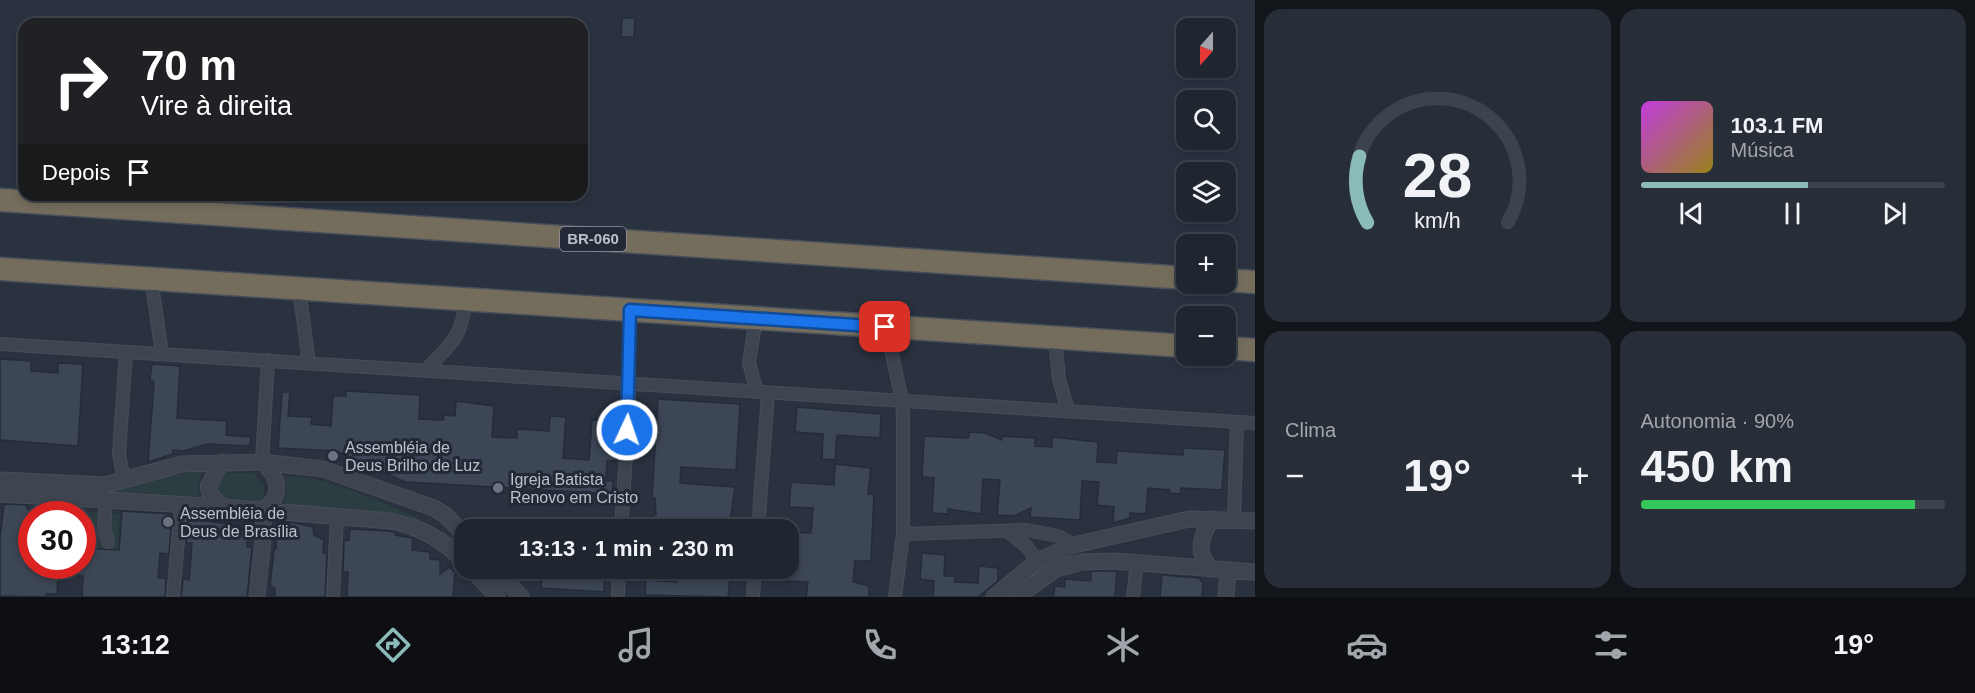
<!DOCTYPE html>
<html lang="pt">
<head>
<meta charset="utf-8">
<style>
	body { margin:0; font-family:Helvetica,sans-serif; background:#282e38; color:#f1f3f6; height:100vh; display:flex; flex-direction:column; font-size:22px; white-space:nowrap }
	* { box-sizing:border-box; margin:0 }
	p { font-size:20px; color:#a2a5ab }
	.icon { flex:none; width:33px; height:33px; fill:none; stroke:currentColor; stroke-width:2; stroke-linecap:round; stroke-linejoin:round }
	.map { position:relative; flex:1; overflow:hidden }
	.drawer { display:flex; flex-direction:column; gap:9px; padding:9px; background:#12151a; width:720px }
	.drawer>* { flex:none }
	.guide { position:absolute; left:18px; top:18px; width:570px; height:183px; border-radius:18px; box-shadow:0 3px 9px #0003,0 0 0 2px #3d434c; background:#202124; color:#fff; overflow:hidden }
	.needle { width:39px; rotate:201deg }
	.tools { position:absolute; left:1176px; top:18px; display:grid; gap:12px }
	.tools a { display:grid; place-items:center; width:60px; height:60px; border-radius:12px; background:#202630; box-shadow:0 3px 9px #0003,0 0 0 2px #3d434c; font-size:30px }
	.speed { position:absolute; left:18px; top:501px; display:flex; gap:12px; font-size:30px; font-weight:700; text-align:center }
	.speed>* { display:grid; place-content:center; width:78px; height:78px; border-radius:50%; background:#202630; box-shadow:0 3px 9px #0003,0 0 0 2px #3d434c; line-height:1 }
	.speed .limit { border:9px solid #d22; background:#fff; color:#111 }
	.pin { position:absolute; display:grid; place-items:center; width:51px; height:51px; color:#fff; margin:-26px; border-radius:12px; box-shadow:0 3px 9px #0006 }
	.me { position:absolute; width:66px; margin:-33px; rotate:3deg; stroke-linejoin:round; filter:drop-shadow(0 0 4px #0008) }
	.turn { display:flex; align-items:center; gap:21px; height:126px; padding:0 24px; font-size:27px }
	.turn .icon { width:78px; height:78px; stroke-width:2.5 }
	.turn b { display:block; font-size:42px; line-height:51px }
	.then { display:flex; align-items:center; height:57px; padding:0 24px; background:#0003; gap:12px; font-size:22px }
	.big { font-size:45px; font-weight:700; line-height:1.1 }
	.drawer .widget { flex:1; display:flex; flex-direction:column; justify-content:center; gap:9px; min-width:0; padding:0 21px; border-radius:18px; background:#282e38 }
	.drawer .dial { align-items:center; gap:0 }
	.dial svg { height:156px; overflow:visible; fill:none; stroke:#3d434c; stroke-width:7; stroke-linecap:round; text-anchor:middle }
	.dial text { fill:#f1f3f6; stroke:none }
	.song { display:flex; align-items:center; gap:18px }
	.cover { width:72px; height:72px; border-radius:9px; background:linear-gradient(135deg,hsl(290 70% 55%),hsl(50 70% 35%)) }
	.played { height:6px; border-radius:3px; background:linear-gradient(90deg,#8bbbb9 55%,#3d434c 55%) }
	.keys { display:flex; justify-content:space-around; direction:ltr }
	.heat { display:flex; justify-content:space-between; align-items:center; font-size:33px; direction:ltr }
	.charge { height:9px; border-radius:4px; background:linear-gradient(90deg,#34c759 90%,#3d434c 0) }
	.drawer .tiles { flex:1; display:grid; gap:9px; grid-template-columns:repeat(2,1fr) }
	.trip { position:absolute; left:454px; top:519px; width:345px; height:60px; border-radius:18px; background:#202630; box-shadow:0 3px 9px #0003,0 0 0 2px #3d434c; font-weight:700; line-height:60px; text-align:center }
	.dock { display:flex; height:96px; justify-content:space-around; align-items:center; background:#0d0f13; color:#a2a5ab }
	.dock .icon { width:42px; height:42px }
	.dock .on { color:#8bbbb9 }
	.dock b { font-size:27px; color:#f1f3f6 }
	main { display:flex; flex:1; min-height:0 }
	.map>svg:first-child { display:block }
	.green { fill:#2c3d41 }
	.building { fill:#3d4656; stroke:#252b38; stroke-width:1.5 }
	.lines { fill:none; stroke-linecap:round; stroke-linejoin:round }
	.minor-casing { stroke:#484d5a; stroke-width:14 }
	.tertiary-casing { stroke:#484d5a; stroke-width:17 }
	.motorway-casing { stroke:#494f5b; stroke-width:25 }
	.minor { stroke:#3e4450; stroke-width:12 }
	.tertiary { stroke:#3e4450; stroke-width:15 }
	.motorway { stroke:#756d5c; stroke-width:22 }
	.route-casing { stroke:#114b97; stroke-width:15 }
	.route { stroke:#1a73e8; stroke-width:10 }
	.worship-dot { fill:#6b7280; stroke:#232936; stroke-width:2 }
	.labels { text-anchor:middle; stroke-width:6; stroke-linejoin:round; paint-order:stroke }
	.shield { fill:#232936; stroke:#8d939e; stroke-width:1.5 }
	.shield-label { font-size:15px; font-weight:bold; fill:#bbc0ca }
	.poi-label { font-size:16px; fill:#bbc0ca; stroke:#232936; text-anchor:start }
</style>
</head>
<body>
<main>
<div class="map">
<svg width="1255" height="597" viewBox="0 0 1255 597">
	<rect width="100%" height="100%" fill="#2a3240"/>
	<!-- green -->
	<path class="green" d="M203,471L198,483L199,502L48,493Z
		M217,473H254L264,487L263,501L242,506L221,502L213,491Z
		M283,476C296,477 312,477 324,481C362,493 438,522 465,548V558L425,527V521L284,506L287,488Z
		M90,512L120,514L118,551L90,548Z"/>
	<!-- building -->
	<path class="building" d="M622,18H635L634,37H621Z
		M0,359L31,361V371L58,373V363L83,364L78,446L0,440Z
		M152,364L180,366L177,418L227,421L226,435L251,437L250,446L208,444L183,451L173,450V454L148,462L154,382L150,380Z
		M346,391L420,395L419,419L443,420L444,415L455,416L456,401L494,406L492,437L517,438V429L549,431L550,416L566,417L563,458L589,460L592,420L617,421L614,461H607L606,481H613L612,494L405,482L336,451L278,448L282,392H290L288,416L312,417L311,424L331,426L333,396H346Z
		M658,399L740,404L736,470L681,467L680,483L735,487L729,530H652L653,515H656L655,498H652Z
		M797,407L881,414L880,438L837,435L835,460L822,459L823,434L795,432Z
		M970,432L985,433L1002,440V436L1035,438V446L1052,447V437L1098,442L1097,462L1116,463L1117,451L1183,455V448L1225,450L1222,490L1181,488L1180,494L1169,493L1170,490L1148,488L1146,514L1130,513V518L1113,523L1114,507L1097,505L1099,482L1082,481L1080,520L1030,517L1031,508L1014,516L997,515L1000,480L983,479L981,514L948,509V514L932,513L934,478L922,477L924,436L968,438Z
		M835,464L871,468L868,494H874L871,561H855L853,582L869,586V597H806L808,582L786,581L789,532L811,533L813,508L789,507L791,482L834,485Z
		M4,504L27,505V509L32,510V566H82V548L119,550L122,511L172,514L169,554L160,553L158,578H166L165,597H82L83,576L58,575L57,594H46V597L0,596V538Z
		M188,518L238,526L248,535L247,547H252L247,597H181L183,579L189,580L190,569L192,543H186Z
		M290,522L313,527L314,535L324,540L323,553H327L325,597H275V588L270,586L274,549H276L277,534Z
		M350,529L388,531L395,532V535L413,538L412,550L430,552V559L440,560V574L450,567L455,573L453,597H347L348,572H343L344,541L349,540Z
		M922,553L945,555L944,576H955L954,582L978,583L979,566L998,568V581L978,597H933L934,581L920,579Z
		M542,568H605L604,592L541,588Z
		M678,568L731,569L728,597L645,595L646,580L677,582Z
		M1091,571H1117L1115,597H1053L1055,586L1065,587V579L1091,581Z
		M1162,575L1199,578L1203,583L1202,597H1160Z"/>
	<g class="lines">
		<!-- minor casing -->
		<g class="minor-casing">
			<path id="minor" d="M151,278L162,354
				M299,289L309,363
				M756,318L749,363L757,392
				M886,327L902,400L903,420V534L895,597
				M1055,338L1059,379L1068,411
				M0,344L1255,423
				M426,370C452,342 461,340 466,299
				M262,462L268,360
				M124,480L119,454L126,352
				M106,501L104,528L108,542
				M1234,520L1237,422
				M621,530L629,409V310
				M758,530L768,393
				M1009,532L1027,547L1037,561
				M903,534L1027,530L1058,536L1074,545
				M173,597L181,506
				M333,597L337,518
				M618,597L619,568
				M753,597L755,568
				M1133,597L1137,563"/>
		</g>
		<!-- tertiary casing -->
		<g class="tertiary-casing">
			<path id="tertiary" d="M221,462L208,487L211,496L223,507
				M0,480L105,485L182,464L262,462L323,469L434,508L445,515L465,535
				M0,494L223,507L390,521C421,527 443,540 465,562
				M1211,519C1201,537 1195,552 1211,569
				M471,568L497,597
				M495,568L521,597
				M257,597L264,530L262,511C283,498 280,477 262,462
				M994,597L1037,561L1074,545L1189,519L1255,521
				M1017,597L1056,569L1082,562L1115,561L1255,572
				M1226,597L1228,570"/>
		</g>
		<!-- motorway casing -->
		<g class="motorway-casing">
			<path id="motorway" d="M0,200L1186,278
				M0,269L1186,346
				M1226,280L1255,282
				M1226,348L1255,350"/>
		</g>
		<!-- minor -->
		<use href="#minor" class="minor"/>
		<!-- tertiary -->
		<use href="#tertiary" class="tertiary"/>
		<!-- motorway -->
		<use href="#motorway" class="motorway"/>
	</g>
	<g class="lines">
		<!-- route casing -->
		<g class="route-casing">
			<path id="route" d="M627,430L630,310L885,327"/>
		</g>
		<!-- route -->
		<use href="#route" class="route"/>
	</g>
	<!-- markers -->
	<g class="worship-dot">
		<circle cx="333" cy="456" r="6"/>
		<circle cx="498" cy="488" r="6"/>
		<circle cx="168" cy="522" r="6"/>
	</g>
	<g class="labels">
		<!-- shield labels -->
		<rect class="shield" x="560" y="227" width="66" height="24" rx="4.5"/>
		<g class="shield-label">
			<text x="593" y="244">BR-060</text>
		</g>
		<!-- poi labels -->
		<g class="poi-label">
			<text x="345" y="453">Assembléia de<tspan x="345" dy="18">Deus Brilho de Luz</tspan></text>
			<text x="510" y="485">Igreja Batista<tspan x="510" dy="18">Renovo em Cristo</tspan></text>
			<text x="180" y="519">Assembléia de<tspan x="180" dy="18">Deus de Brasília</tspan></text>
		</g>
	</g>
</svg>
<div class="tools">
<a><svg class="needle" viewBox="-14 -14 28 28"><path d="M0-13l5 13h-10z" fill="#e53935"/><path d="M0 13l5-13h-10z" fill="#a2a5ab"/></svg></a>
<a><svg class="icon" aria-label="search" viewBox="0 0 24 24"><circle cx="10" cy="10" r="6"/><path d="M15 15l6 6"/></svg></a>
<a><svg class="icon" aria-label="layers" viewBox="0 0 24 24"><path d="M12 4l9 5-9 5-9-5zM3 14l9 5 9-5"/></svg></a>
<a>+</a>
<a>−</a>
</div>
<div class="speed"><div class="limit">30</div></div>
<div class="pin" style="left:885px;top:327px;background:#d93025"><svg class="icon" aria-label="arrive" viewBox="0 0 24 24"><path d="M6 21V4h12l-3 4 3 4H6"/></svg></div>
<svg class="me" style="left:627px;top:430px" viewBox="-20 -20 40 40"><circle r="17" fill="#1a73e8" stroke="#fff" stroke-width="3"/><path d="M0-11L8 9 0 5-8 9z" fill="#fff"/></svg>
<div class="trip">13:13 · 1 min · 230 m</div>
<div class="guide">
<div class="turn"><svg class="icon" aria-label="right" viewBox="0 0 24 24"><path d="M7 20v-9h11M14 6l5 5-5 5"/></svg><div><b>70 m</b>Vire à direita</div></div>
<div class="then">Depois<svg class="icon" aria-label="arrive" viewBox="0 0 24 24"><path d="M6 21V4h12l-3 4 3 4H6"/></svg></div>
</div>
</div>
<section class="drawer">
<div class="tiles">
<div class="widget dial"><svg viewBox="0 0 100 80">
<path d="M14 69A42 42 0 1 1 86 69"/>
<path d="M14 69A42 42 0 0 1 10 35" stroke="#8bbbb9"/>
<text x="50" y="56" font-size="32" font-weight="700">28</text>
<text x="50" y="72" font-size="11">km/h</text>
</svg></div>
<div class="widget">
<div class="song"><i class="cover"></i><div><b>103.1 FM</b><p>Música</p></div></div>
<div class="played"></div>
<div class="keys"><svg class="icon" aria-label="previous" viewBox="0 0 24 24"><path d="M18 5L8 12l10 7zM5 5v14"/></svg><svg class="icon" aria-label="pause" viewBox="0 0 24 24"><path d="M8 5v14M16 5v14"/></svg><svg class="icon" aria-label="next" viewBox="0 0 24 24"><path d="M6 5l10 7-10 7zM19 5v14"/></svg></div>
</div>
<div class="widget"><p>Clima</p>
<div class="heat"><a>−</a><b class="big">19°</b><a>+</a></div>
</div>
<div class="widget"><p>Autonomia · 90%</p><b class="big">450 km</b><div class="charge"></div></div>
</div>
</section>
</main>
<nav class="dock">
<b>13:12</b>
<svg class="icon on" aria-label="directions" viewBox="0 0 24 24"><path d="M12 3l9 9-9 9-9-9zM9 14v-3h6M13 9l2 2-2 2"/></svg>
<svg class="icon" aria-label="music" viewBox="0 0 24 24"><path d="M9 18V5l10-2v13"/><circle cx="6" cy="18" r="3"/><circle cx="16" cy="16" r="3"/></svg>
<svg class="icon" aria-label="phone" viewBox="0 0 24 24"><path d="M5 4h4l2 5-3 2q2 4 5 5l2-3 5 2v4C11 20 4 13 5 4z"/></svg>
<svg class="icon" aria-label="climate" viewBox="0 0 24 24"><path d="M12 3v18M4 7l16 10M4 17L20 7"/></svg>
<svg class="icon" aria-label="car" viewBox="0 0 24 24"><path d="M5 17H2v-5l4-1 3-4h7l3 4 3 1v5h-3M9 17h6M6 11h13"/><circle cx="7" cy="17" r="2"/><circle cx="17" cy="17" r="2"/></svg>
<svg class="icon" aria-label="filters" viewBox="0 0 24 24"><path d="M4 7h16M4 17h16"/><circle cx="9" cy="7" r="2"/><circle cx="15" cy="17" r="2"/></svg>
<b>19°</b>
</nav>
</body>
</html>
